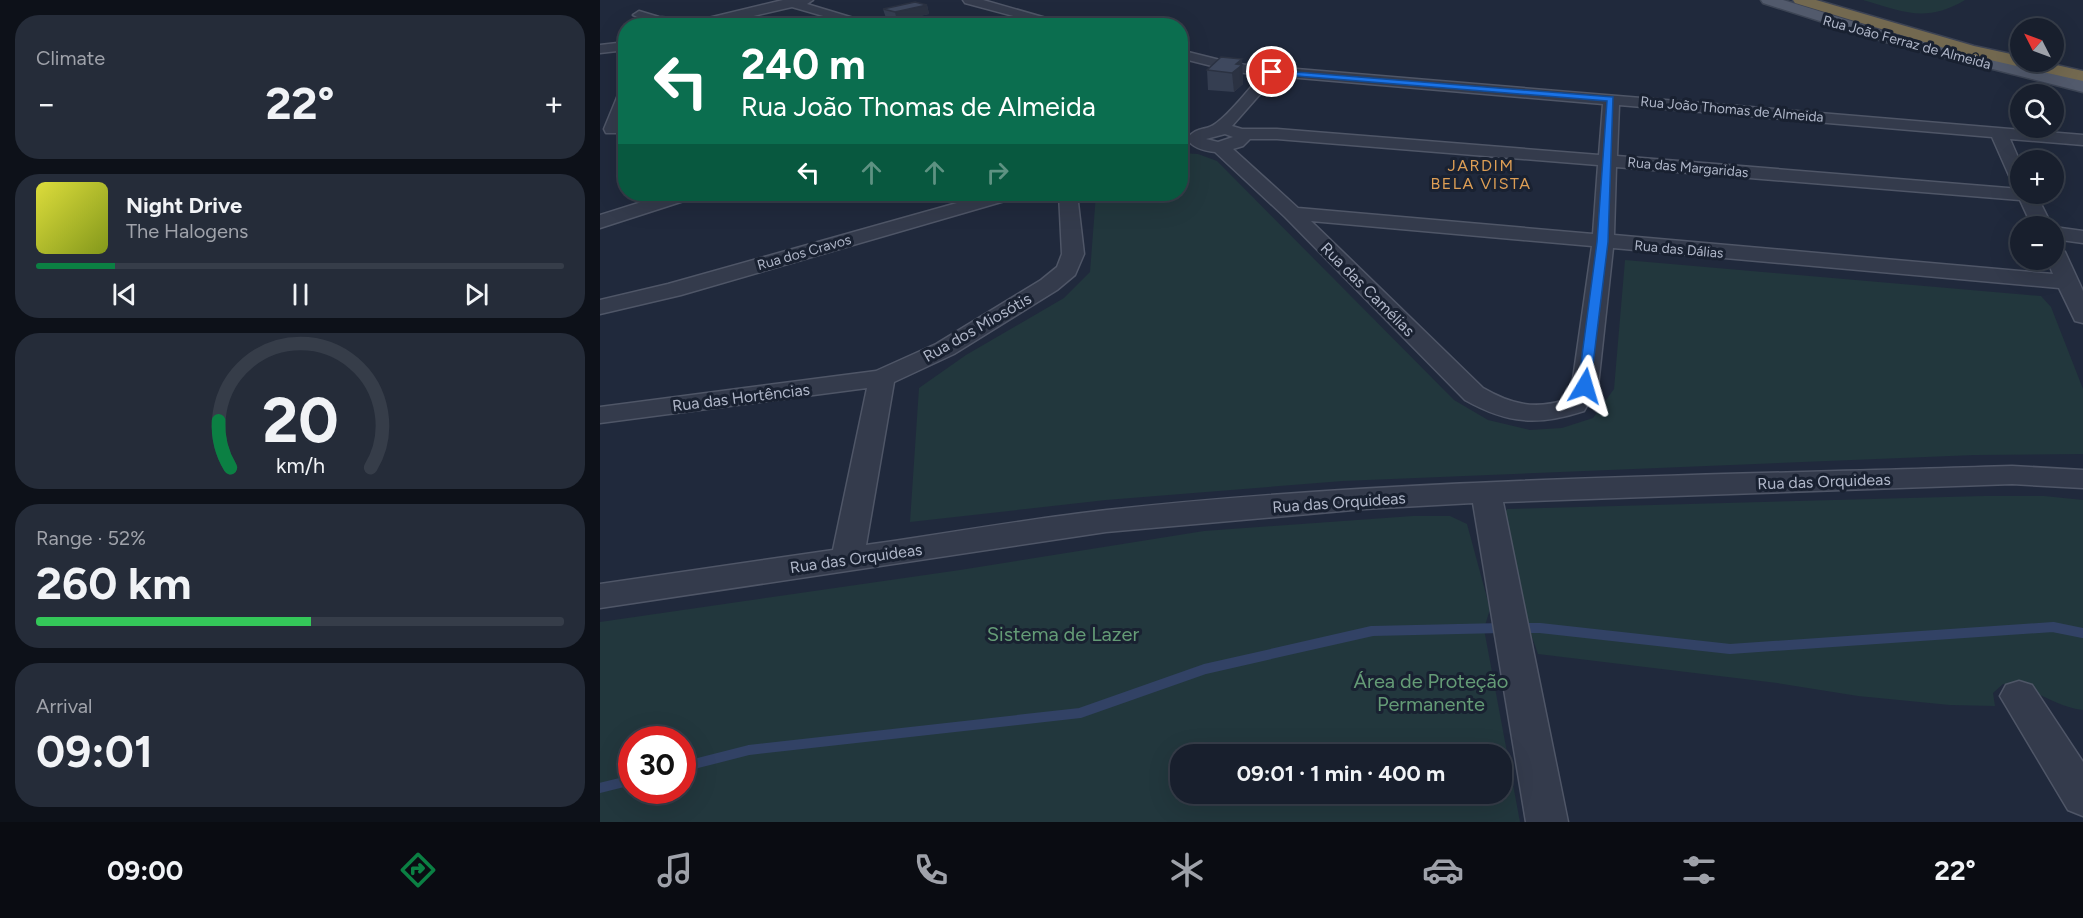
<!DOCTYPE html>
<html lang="en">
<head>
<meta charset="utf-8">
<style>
	body { margin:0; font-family:Figtree,sans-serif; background:#252c39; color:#f1f3f6; height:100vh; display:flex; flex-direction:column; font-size:22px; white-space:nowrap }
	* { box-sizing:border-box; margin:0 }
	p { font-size:20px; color:#9fa2aa }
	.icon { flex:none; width:33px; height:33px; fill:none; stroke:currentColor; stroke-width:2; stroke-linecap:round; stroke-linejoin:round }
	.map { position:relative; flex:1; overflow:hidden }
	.panel { display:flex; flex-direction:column; gap:15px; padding:15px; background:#0d1119; width:600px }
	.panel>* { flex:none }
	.hud { position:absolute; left:18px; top:18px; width:570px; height:183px; border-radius:24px; box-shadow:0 6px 24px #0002,0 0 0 2px #363d49; background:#0b6e4f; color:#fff; overflow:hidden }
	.needle { width:39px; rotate:312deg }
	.buttons { position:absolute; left:1410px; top:18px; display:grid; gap:12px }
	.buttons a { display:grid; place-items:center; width:54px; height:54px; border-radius:50%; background:#181f2d; box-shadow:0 6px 24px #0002,0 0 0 2px #363d49; font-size:30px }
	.speed { position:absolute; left:18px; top:726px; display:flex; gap:12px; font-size:30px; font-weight:700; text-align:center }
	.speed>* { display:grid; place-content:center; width:78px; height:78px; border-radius:50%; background:#181f2d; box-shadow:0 6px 24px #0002,0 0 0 2px #363d49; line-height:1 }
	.speed .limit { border:9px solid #d22; background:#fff; color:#111 }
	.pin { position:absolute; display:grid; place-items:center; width:51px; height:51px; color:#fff; margin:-26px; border:3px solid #fff; border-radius:50%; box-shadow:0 2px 6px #0007 }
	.me { position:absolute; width:66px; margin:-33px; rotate:7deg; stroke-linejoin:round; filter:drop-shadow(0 0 4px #0008) }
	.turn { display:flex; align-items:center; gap:21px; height:126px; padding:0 24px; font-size:27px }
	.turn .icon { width:78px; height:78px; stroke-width:2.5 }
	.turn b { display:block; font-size:42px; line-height:51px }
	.lanes { display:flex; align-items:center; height:57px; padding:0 24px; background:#0003; justify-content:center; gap:30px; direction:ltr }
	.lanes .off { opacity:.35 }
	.big { font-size:45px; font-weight:700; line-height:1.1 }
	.panel .card { flex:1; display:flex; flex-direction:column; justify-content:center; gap:9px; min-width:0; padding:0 21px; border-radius:24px; background:#252c39 }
	.panel .dial { align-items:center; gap:0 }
	.dial svg { height:156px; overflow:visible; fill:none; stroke:#363d49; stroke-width:7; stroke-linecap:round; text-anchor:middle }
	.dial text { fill:#f1f3f6; stroke:none }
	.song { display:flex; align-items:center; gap:18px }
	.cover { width:72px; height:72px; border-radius:9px; background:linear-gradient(135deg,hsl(60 70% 55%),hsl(70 70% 35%)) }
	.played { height:6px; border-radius:3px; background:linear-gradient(90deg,#0b8043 15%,#363d49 15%) }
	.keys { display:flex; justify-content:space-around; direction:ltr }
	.heat { display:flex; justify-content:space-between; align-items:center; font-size:33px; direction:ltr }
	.charge { height:9px; border-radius:4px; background:linear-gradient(90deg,#34c759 52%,#363d49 0) }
	.trip { position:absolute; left:570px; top:744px; width:342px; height:60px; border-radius:24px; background:#181f2d; box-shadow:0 6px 24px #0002,0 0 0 2px #363d49; font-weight:700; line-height:60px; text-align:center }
	.tab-bar { display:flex; height:96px; justify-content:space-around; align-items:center; background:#0a0c12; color:#9fa2aa }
	.tab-bar .icon { width:42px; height:42px }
	.tab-bar .active { color:#0b8043 }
	.tab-bar b { font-size:27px; color:#f1f3f6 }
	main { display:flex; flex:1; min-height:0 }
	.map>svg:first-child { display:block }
	.green { fill:#22373d; fill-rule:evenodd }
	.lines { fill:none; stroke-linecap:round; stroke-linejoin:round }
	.stream { stroke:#324265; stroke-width:10 }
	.minor-casing { stroke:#4f5667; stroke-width:3 }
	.major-casing { stroke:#3d4555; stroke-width:3 }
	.highway-casing { stroke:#3c4354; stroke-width:3 }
	.minor { fill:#343b4c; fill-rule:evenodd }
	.major { fill:#525a6c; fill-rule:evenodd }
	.highway { fill:#736950; fill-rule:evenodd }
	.wall { fill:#353e51 }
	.shaded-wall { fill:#2b3242 }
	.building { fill:#3e485e; stroke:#2b3242; stroke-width:1.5 }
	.route { fill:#1a73e8; stroke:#114b97; stroke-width:1.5 }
	.labels { text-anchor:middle; stroke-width:6; stroke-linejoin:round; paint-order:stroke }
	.far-street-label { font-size:14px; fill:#afb6c8; stroke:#192131 }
	.far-quarter-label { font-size:16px; letter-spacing:1.5px; fill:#dd9e55; stroke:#192131 }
	.street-label { font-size:16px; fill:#afb6c8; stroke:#192131 }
	.near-park-label { font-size:20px; fill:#649b76; stroke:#192131 }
</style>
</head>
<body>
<main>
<section class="panel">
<div class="card"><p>Climate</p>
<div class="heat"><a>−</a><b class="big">22°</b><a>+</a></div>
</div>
<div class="card">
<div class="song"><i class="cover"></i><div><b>Night Drive</b><p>The Halogens</p></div></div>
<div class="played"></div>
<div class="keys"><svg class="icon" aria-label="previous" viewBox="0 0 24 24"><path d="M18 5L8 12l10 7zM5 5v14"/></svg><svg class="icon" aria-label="pause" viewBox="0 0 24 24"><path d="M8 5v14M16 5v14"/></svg><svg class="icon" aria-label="next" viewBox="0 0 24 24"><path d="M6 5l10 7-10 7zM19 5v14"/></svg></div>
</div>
<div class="card dial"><svg viewBox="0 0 100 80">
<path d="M14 69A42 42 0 1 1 86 69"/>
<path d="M14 69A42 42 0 0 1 8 45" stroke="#0b8043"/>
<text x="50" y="56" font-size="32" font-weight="700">20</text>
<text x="50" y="72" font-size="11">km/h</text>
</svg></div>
<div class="card"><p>Range · 52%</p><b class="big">260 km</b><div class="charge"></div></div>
<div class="card"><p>Arrival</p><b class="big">09:01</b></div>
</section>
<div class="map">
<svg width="1483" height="822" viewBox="0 0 1483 822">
	<rect width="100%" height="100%" fill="#20293c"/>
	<!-- green -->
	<path class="green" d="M1263,0H1365C1326,23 1304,12 1263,0Z
		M581,153L598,154L617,161L854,400L888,420L930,430L962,428L993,418L1014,389L1025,260L1441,296L1451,307L1483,389V454L1375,455L743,481L506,500L310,522L319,388L366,355L464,298L490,272L496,194H580Z
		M1384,496H1444L1483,500V710C1455,707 1433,686 1403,684L1393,693L1395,706L1350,705L1258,696L1177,683L938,654L929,628L903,516L907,509L944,508Z
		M813,516H850L867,524L890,609L884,629L920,822H0V622L360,570L604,531ZM32,740H82V790H32ZM902,754V794H580V754Z"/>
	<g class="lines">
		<!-- stream -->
		<path class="stream" d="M920,628H940L1130,649L1453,627L1483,633
			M82,767L149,750L480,713L605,669L772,631L902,628
			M0,788L32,780"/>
		<!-- minor casing -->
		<g class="minor-casing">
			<path id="minor" d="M183,0H213L207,4L280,26H258L192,7L111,26L58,25L33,15L39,11L59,17L100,20Z
				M363,0H383L474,26H451L365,3Z
				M26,42V50L0,53V45Z
				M580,50L636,64L1483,135V145L1410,139L1420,162V186L1413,184L1411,180L1392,137L1019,105L1017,156L1420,189V194H1436L1452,226H1432L1420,200L1016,167L1014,235L1453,274L1447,260H1454V246L1461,248L1465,252L1483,291V323L1475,321L1459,288L1013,248L998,386L984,411C938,426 908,424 865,400L685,217L615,152C604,151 593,148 587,139C596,126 606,131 615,124C631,113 648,89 662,75L636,72L580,58ZM676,76L1003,104L999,155L677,129H642L632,126ZM625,134L633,137L618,142L606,139ZM650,139H677L998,165L993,234L698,208L633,149L643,146ZM711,221L992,246L972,386L965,400C934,410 911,404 883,388Z
				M26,91C26,106 26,119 18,133H6L4,129L18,95Z
				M67,194H95L93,198L0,228V215Z
				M389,194H417L415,198L81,295L0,314V300L68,284Z
				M459,194H477L484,254L475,275L457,290L354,354L294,382L266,545C346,534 426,519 507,510C807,477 1110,476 1412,466L1483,470V488L1412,484L903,502L968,822H926L873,503L764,509L506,532L0,608V584L233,550L267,388L0,423V407L276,371L336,344L441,280L457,267L462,254Z
				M1454,227L1483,231V243L1454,239Z
				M1419,681L1432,685L1483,762V816L1468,810L1400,696L1406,685Z"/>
		</g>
		<!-- major casing -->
		<g class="major-casing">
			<path id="major" d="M1161,0H1183L1297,35L1483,80V92L1286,42L1163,3Z"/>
		</g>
		<!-- highway casing -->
		<g class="highway-casing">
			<path id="highway" d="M1193,0H1216L1374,46L1420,56V62H1443L1483,71V81L1364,54L1195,3Z"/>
		</g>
		<!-- minor -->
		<use href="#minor" class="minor"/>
		<!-- major -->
		<use href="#major" class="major"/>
		<!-- highway -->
		<use href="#highway" class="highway"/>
	</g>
	<!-- wall -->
	<path class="wall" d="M327,5L329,14L297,21L286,18L283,9Z
		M642,59L643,84L634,92L608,90L607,70Z"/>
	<!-- shaded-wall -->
	<path class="shaded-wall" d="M327,5L329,14L297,21L295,12Z
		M642,59L643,84L634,92L632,73L636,64Z"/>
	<!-- building -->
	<path class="building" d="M315,2L327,5L295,12L283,9Z
		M621,57L642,59L636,64L642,65L632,73L607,70Z"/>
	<!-- route -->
	<path class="route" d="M669,70L1013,97L1008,242L990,389L985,390L978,386L997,242L1007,101L672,74Z"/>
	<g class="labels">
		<!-- far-street labels -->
		<g class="far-street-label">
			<text transform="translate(1307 42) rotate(15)" y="5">Rua João Ferraz de Almeida</text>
			<text transform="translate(1132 109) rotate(5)" y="5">Rua João Thomas de Almeida</text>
			<text transform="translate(1088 167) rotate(5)" y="5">Rua das Margaridas</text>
			<text transform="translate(1079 249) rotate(5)" y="5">Rua das Dálias</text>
			<text transform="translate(204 252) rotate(-16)" y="5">Rua dos Cravos</text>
		</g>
		<!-- far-quarter labels -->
		<g class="far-quarter-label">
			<text x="881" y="171">JARDIM<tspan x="881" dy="18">BELA VISTA</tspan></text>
		</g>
		<!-- street labels -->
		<g class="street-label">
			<text transform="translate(768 289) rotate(45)" y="6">Rua das Camélias</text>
			<text transform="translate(377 327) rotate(-30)" y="6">Rua dos Miosótis</text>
			<text transform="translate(141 397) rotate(-7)" y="6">Rua das Hortências</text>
			<text transform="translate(1224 481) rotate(-2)" y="6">Rua das Orquideas</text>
			<text transform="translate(739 502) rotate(-4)" y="6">Rua das Orquideas</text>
			<text transform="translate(256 558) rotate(-8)" y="6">Rua das Orquideas</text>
		</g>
		<!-- near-park labels -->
		<g class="near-park-label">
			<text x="463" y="641">Sistema de Lazer</text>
			<text x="831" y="688">Área de Proteção<tspan x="831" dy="23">Permanente</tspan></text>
		</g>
	</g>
</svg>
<div class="buttons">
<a><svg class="needle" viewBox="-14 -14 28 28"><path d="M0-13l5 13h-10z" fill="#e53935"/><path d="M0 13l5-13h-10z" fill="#9fa2aa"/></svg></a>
<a><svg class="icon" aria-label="search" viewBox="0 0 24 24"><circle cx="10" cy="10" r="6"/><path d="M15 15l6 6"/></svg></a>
<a>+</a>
<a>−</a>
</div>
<div class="speed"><div class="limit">30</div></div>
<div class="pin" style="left:672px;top:72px;background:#d93025"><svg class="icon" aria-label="arrive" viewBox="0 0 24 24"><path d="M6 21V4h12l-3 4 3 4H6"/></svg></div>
<svg class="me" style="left:985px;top:386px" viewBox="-20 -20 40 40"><path d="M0-17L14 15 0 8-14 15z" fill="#1a73e8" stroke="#fff" stroke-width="4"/></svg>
<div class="trip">09:01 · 1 min · 400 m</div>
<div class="hud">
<div class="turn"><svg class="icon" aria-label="left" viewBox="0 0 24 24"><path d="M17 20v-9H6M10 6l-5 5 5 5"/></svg><div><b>240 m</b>Rua João Thomas de Almeida</div></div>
<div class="lanes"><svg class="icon" aria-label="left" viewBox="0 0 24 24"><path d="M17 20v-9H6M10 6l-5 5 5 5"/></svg><svg class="icon off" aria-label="ahead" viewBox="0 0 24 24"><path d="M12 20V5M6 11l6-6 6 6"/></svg><svg class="icon off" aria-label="ahead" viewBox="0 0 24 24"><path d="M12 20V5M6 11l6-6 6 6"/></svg><svg class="icon off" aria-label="right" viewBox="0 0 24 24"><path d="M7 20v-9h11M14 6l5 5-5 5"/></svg></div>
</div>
</div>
</main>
<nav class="tab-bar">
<b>09:00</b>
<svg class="icon active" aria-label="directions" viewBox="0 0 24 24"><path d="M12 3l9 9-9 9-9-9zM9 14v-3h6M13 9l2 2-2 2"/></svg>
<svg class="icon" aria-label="music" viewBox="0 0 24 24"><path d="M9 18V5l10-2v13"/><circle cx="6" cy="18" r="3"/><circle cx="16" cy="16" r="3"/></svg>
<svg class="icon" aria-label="phone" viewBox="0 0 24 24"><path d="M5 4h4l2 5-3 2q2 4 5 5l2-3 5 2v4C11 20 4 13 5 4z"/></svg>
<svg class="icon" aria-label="climate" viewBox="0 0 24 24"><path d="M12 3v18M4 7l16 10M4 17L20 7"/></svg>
<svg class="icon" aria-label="car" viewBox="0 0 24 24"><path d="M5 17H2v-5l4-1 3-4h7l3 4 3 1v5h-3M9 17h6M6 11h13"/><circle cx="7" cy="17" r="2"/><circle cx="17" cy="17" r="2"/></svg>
<svg class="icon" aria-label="filters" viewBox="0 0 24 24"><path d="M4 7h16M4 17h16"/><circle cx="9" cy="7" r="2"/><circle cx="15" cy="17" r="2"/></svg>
<b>22°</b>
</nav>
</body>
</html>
